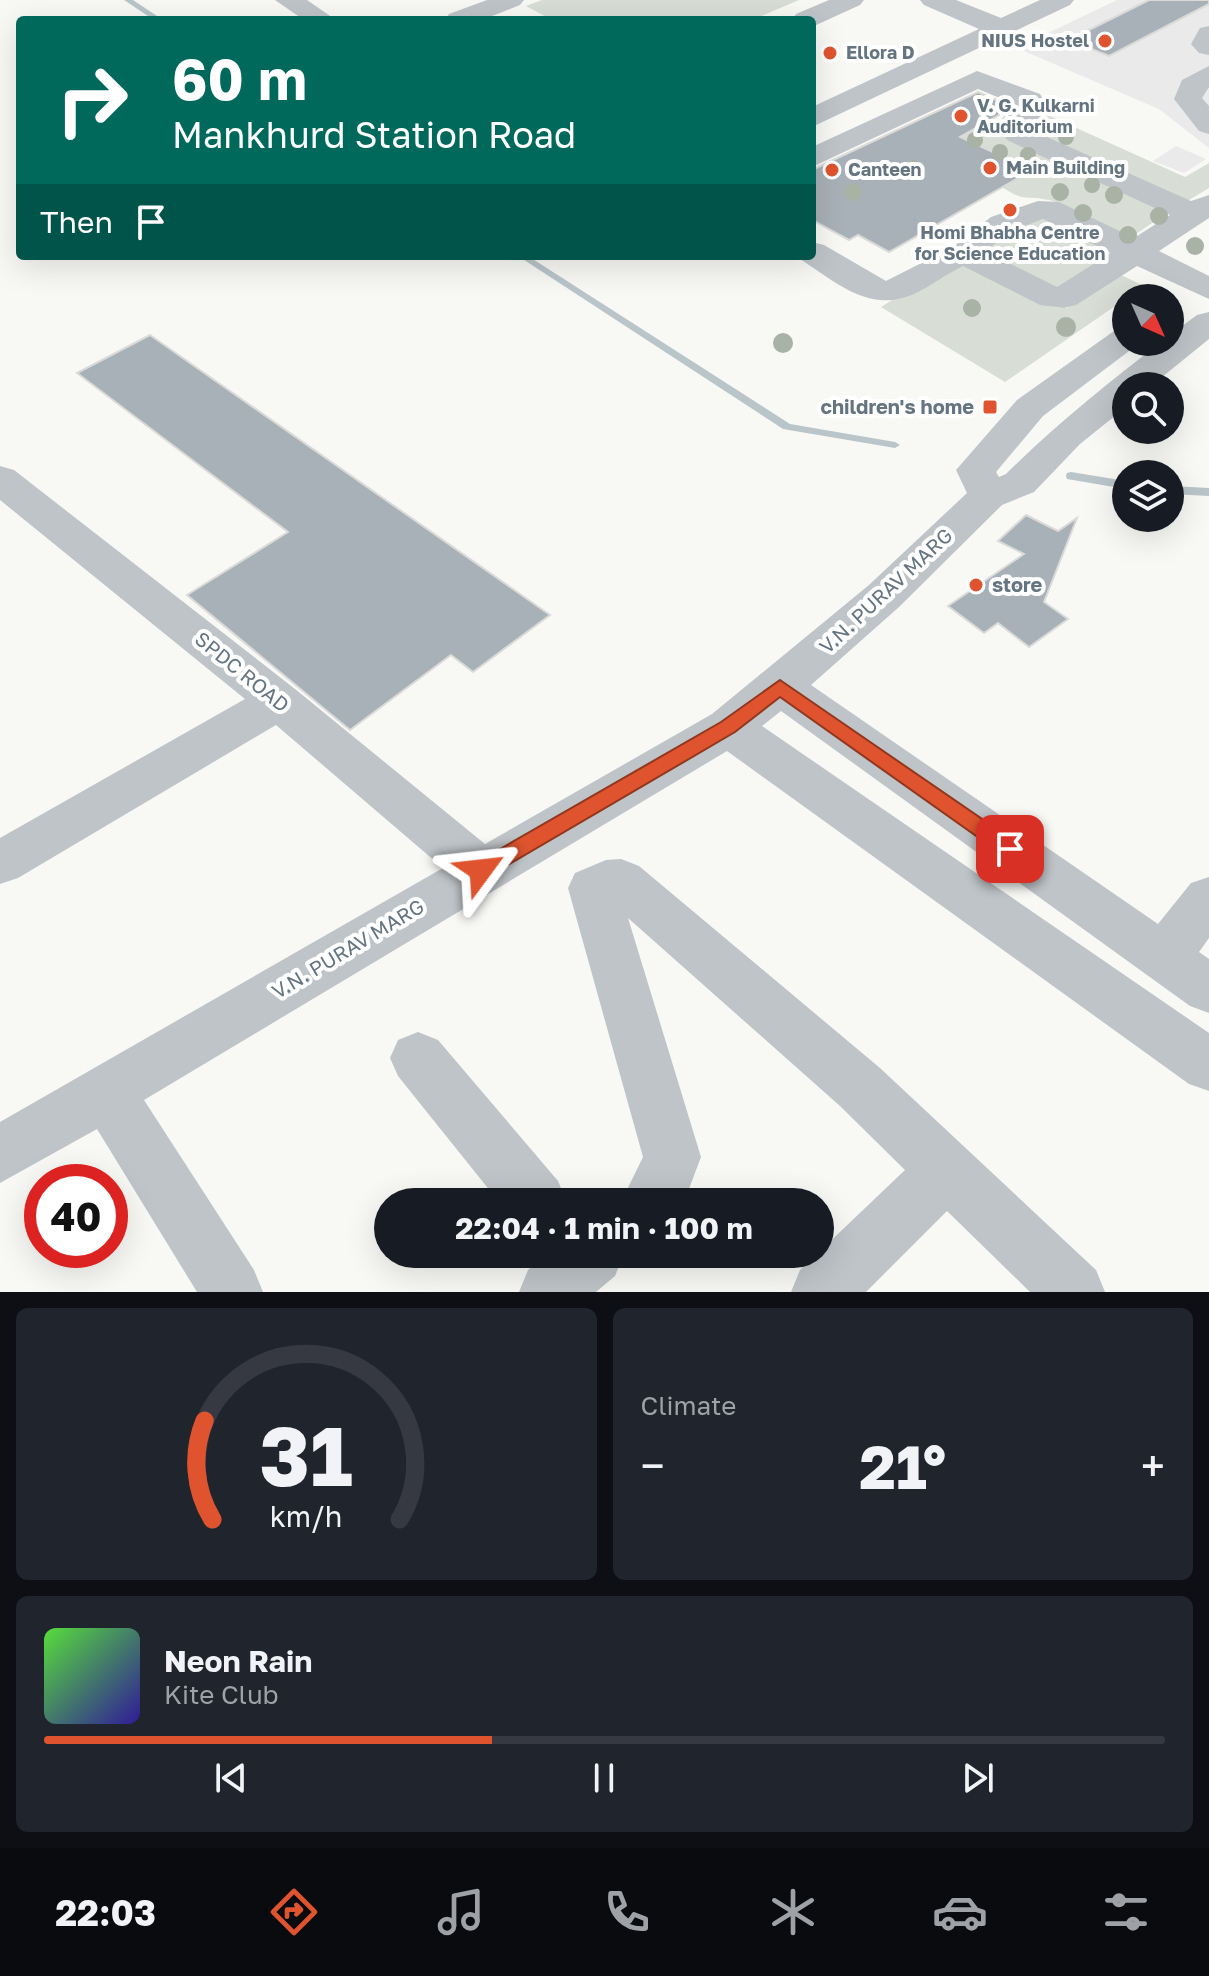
<!DOCTYPE html>
<html lang="en">
<head>
<meta charset="utf-8">
<style>
	body { margin:0; font-family:"Golos Text",sans-serif; background:#20242c; color:#f1f3f6; height:100vh; display:flex; flex-direction:column; font-size:30px; white-space:nowrap }
	* { box-sizing:border-box; margin:0 }
	p { font-size:26px; color:#9ea1a6 }
	.icon { flex:none; width:44px; height:44px; fill:none; stroke:currentColor; stroke-width:2; stroke-linecap:round; stroke-linejoin:round }
	.map { position:relative; height:1292px; overflow:hidden }
	.sheet { display:flex; flex-direction:column; gap:16px; padding:16px; background:#0d0f14; flex:1 }
	.sheet>* { flex:none }
	.guide { position:absolute; left:16px; top:16px; width:800px; height:244px; border-radius:8px; box-shadow:0 8px 32px #0002; background:#00695c; color:#fff; overflow:hidden }
	.needle { width:52px; rotate:135deg }
	.fabs { position:absolute; left:1112px; top:284px; display:grid; gap:16px }
	.fabs a { display:grid; place-items:center; width:72px; height:72px; border-radius:50%; background:#171b24; box-shadow:0 8px 32px #0002; font-size:40px }
	.speed { position:absolute; left:24px; top:1164px; display:flex; gap:16px; font-size:40px; font-weight:700; text-align:center }
	.speed>* { display:grid; place-content:center; width:104px; height:104px; border-radius:50%; background:#171b24; box-shadow:0 8px 32px #0002; line-height:1 }
	.speed .limit { border:12px solid #d22; background:#fff; color:#111 }
	.pin { position:absolute; display:grid; place-items:center; width:68px; height:68px; color:#fff; margin:-34px; border-radius:16px; box-shadow:0 4px 12px #0006 }
	.me { position:absolute; width:88px; margin:-44px; rotate:60deg; stroke-linejoin:round; filter:drop-shadow(0 0 6px #0008) }
	.turn { display:flex; align-items:center; gap:28px; height:168px; padding:0 24px; font-size:36px }
	.turn .icon { width:104px; height:104px; stroke-width:2.5 }
	.turn b { display:block; font-size:56px; line-height:68px }
	.then { display:flex; align-items:center; height:76px; padding:0 24px; background:#0003; gap:16px; font-size:30px }
	.big { font-size:60px; font-weight:700; line-height:1.1 }
	.sheet .card { flex:1; display:flex; flex-direction:column; justify-content:center; gap:12px; min-width:0; padding:0 28px; border-radius:12px; background:#20242c }
	.sheet .dial { align-items:center; gap:0 }
	.dial svg { height:208px; overflow:visible; fill:none; stroke:#363941; stroke-width:7; stroke-linecap:round; text-anchor:middle }
	.dial text { fill:#f1f3f6; stroke:none }
	.song { display:flex; align-items:center; gap:24px }
	.cover { width:96px; height:96px; border-radius:12px; background:linear-gradient(135deg,hsl(110 70% 55%),hsl(250 70% 35%)) }
	.played { height:8px; border-radius:4px; background:linear-gradient(90deg,#df542e 40%,#363941 40%) }
	.keys { display:flex; justify-content:space-around; direction:ltr }
	.heat { display:flex; justify-content:space-between; align-items:center; font-size:44px; direction:ltr }
	.sheet .tiles { flex:1; display:grid; gap:16px; grid-template-columns:1fr 1fr }
	.card:last-child { grid-column:span 2 }
	.trip { position:absolute; left:374px; top:1188px; width:460px; height:80px; border-radius:40px; background:#171b24; box-shadow:0 8px 32px #0002; font-weight:700; line-height:80px; text-align:center }
	.menu { display:flex; height:128px; justify-content:space-around; align-items:center; background:#090b0e; color:#9ea1a6 }
	.menu .icon { width:56px; height:56px }
	.menu .active { color:#df542e }
	.menu b { font-size:36px; color:#f1f3f6 }
	.map>svg:first-child { display:block }
	.built { fill:#e9eae9 }
	.green { fill:#d8ddd5 }
	.lines { fill:none; stroke-linecap:round; stroke-linejoin:round }
	.stream { fill:#b9c5c9; fill-rule:evenodd }
	.building { fill:#a8b1b7; stroke:#dadad8; stroke-width:2 }
	.minor { fill:#bfc4c8; fill-rule:evenodd }
	.tree { fill:#a8b2a5 }
	.route { fill:#df542e; stroke:#91371e; stroke-width:2 }
	.poi-dot { fill:#df542e; stroke:#fff; stroke-width:3 }
	.labels { text-anchor:middle; stroke-width:8; stroke-linejoin:round; paint-order:stroke }
	.far-poi-label { font-size:18px; font-weight:bold; fill:#647480; stroke:#fff; text-anchor:start }
	.poi-label { font-size:20px; font-weight:bold; fill:#647480; stroke:#fff; text-anchor:end }
	.street-label { font-size:20px; fill:#647480; stroke:#fff }
</style>
</head>
<body>
<div class="map">
<svg width="1209" height="1292" viewBox="0 0 1209 1292">
	<rect width="100%" height="100%" fill="#f8f8f5"/>
	<!-- built -->
	<path class="built" d="M1117,0H1209V148L1159,109L1017,48Z
		M1176,146L1206,159L1184,173L1153,161Z"/>
	<!-- green -->
	<path class="green" d="M542,0H799L752,20H552L526,6Z
		M1043,113L1185,177L1209,163V188L1184,203L1020,127Z
		M984,124L1170,211L1130,238C1107,227 1073,206 1049,200C1026,195 1026,203 1002,187L1031,170L961,137Z
		M1037,216L1118,253L1063,289H1053L982,249Z
		M965,262L1053,307L1067,308L1117,273L1144,286L1005,382L881,307L952,263Z"/>
	<g class="lines">
		<!-- stream -->
		<path class="stream" d="M124,0H133L163,20H154Z
			M518,256H528L790,424L895,442L900,445L895,448L783,429Z
			M1071,472L1126,481V489L1067,479L1066,476L1067,473Z
			M1170,486L1209,488V496L1170,494Z"/>
	</g>
	<!-- building -->
	<path class="building" d="M1149,0H1209V4L1109,56L1069,40Z
		M978,92L1013,107L960,137L1032,170L889,252L858,235L849,240L812,220V170Z
		M150,335L550,615L473,672L451,655L350,730L187,595L288,532L77,373Z
		M1026,515L1058,531L1077,518L1044,602L1068,619L1029,647L998,623L984,633L948,606L1024,554L998,541Z"/>
	<g class="lines">
		<!-- minor -->
		<path class="minor" d="M275,0H307L336,20H304Z
			M487,0H524L520,5L482,20H445L449,14Z
			M829,0H864L860,5L814,26L812,20H792L796,14Z
			M920,0H956L1001,18L1040,0H1074L1070,5L812,127V107L979,29L924,5Z
			M1209,26V55L1199,53L1191,44L1200,28Z
			M1209,66V87L1202,98L1209,106V134L1199,131L1174,99L1182,80Z
			M977,71L1040,94L1050,110L1027,126L1029,129L1191,201L1209,195V218L1159,251L1209,276V299L1137,266L1076,305L1064,308L1040,305L963,266C946,274 931,286 914,294C869,314 836,282 800,259L798,256H812V242L824,245L886,281L953,247L991,217L1038,201L1059,202L1134,238L1170,215L1009,141L996,129L1005,115L1019,106L978,89L812,167V147ZM1043,219L1111,253L1057,287L985,251L1014,230Z
			M1209,312V339L1151,386H1126V407L1080,444L1034,492L1002,505L899,607L811,685L1158,924L1191,883L1209,877V938L1199,952L1209,959V1013L1190,1006L781,711L762,726L1209,1033V1091L1189,1084L727,751L144,1100L254,1270L263,1292H197L97,1129L0,1183V1122L443,868L276,725L18,878L0,884V838L245,699L0,500V466L14,470L295,689L485,844L712,714L869,585L967,493L956,470L1017,400L1114,331L1126,327V342H1141L1043,416L996,472L999,477L1006,474C1055,425 1107,384 1161,342H1170V335L1197,315Z
			M621,859L639,866L880,1068L1096,1270L1105,1292H1030L947,1211L866,1292H791L800,1270L905,1170L840,1106L628,918L701,1157L684,1202H621L643,1157L568,888L575,873L606,860Z
			M418,1032L438,1040L558,1181L567,1202H499L398,1076L390,1058L398,1040Z
			M546,1254H624L615,1276L596,1292H519L528,1270Z"/>
	</g>
	<!-- trees -->
	<g class="tree">
		<circle cx="1066" cy="137" r="8"/>
		<circle cx="975" cy="140" r="8"/>
		<circle cx="1000" cy="152" r="8"/>
		<circle cx="1028" cy="155" r="8"/>
		<circle cx="913" cy="168" r="8"/>
		<circle cx="1092" cy="185" r="8"/>
		<circle cx="853" cy="192" r="9"/>
		<circle cx="1060" cy="192" r="9"/>
		<circle cx="1114" cy="195" r="9"/>
		<circle cx="1083" cy="213" r="9"/>
		<circle cx="1159" cy="216" r="9"/>
		<circle cx="1128" cy="235" r="9"/>
		<circle cx="1195" cy="246" r="9"/>
		<circle cx="972" cy="308" r="9"/>
		<circle cx="1066" cy="327" r="10"/>
		<circle cx="783" cy="343" r="10"/>
	</g>
	<!-- route -->
	<path class="route" d="M780,680L1017,843L1020,849L1017,855H1003L780,697L735,732L489,876H474L471,870L474,864L721,722Z"/>
	<!-- markers -->
	<g class="poi-dot">
		<circle cx="1105" cy="41" r="8"/>
		<circle cx="830" cy="53" r="8"/>
		<circle cx="961" cy="116" r="8"/>
		<circle cx="990" cy="168" r="8"/>
		<circle cx="832" cy="170" r="8"/>
		<circle cx="1010" cy="210" r="8"/>
		<rect x="982" y="399" width="16" height="16" rx="4"/>
		<circle cx="976" cy="585" r="8"/>
	</g>
	<g class="labels">
		<!-- far-poi labels -->
		<g class="far-poi-label">
			<text x="1089" y="47" text-anchor="end">NIUS Hostel</text>
			<text x="846" y="59">Ellora D</text>
			<text x="977" y="112">V. G. Kulkarni<tspan x="977" dy="21">Auditorium</tspan></text>
			<text x="1006" y="174">Main Building</text>
			<text x="848" y="176">Canteen</text>
			<text x="1010" y="239" text-anchor="middle">Homi Bhabha Centre<tspan x="1010" dy="21">for Science Education</tspan></text>
		</g>
		<!-- poi labels -->
		<g class="poi-label">
			<text x="974" y="414">children's home</text>
			<text x="992" y="592" text-anchor="start">store</text>
		</g>
		<!-- street labels -->
		<g class="street-label">
			<text transform="translate(886 591) rotate(-43)" y="7">V.N. PURAV MARG</text>
			<text transform="translate(242 672) rotate(39)" y="7">SPDC ROAD</text>
			<text transform="translate(348 949) rotate(-31)" y="7">V.N. PURAV MARG</text>
		</g>
	</g>
</svg>
<div class="fabs">
<a><svg class="needle" viewBox="-14 -14 28 28"><path d="M0-13l5 13h-10z" fill="#e53935"/><path d="M0 13l5-13h-10z" fill="#9ea1a6"/></svg></a>
<a><svg class="icon" aria-label="search" viewBox="0 0 24 24"><circle cx="10" cy="10" r="6"/><path d="M15 15l6 6"/></svg></a>
<a><svg class="icon" aria-label="layers" viewBox="0 0 24 24"><path d="M12 4l9 5-9 5-9-5zM3 14l9 5 9-5"/></svg></a>
</div>
<div class="speed"><div class="limit">40</div></div>
<div class="pin" style="left:1010px;top:849px;background:#d93025"><svg class="icon" aria-label="arrive" viewBox="0 0 24 24"><path d="M6 21V4h12l-3 4 3 4H6"/></svg></div>
<svg class="me" style="left:481px;top:870px" viewBox="-20 -20 40 40"><path d="M0-17L14 15 0 8-14 15z" fill="#df542e" stroke="#fff" stroke-width="4"/></svg>
<div class="trip">22:04 · 1 min · 100 m</div>
<div class="guide">
<div class="turn"><svg class="icon" aria-label="right" viewBox="0 0 24 24"><path d="M7 20v-9h11M14 6l5 5-5 5"/></svg><div><b>60 m</b>Mankhurd Station Road</div></div>
<div class="then">Then<svg class="icon" aria-label="arrive" viewBox="0 0 24 24"><path d="M6 21V4h12l-3 4 3 4H6"/></svg></div>
</div>
</div>
<section class="sheet">
<div class="tiles">
<div class="card dial"><svg viewBox="0 0 100 80">
<path d="M14 69A42 42 0 1 1 86 69"/>
<path d="M14 69A42 42 0 0 1 11 31" stroke="#df542e"/>
<text x="50" y="56" font-size="32" font-weight="700">31</text>
<text x="50" y="72" font-size="11">km/h</text>
</svg></div>
<div class="card"><p>Climate</p>
<div class="heat"><a>−</a><b class="big">21°</b><a>+</a></div>
</div>
<div class="card">
<div class="song"><i class="cover"></i><div><b>Neon Rain</b><p>Kite Club</p></div></div>
<div class="played"></div>
<div class="keys"><svg class="icon" aria-label="previous" viewBox="0 0 24 24"><path d="M18 5L8 12l10 7zM5 5v14"/></svg><svg class="icon" aria-label="pause" viewBox="0 0 24 24"><path d="M8 5v14M16 5v14"/></svg><svg class="icon" aria-label="next" viewBox="0 0 24 24"><path d="M6 5l10 7-10 7zM19 5v14"/></svg></div>
</div>
</div>
</section>
<nav class="menu">
<b>22:03</b>
<svg class="icon active" aria-label="directions" viewBox="0 0 24 24"><path d="M12 3l9 9-9 9-9-9zM9 14v-3h6M13 9l2 2-2 2"/></svg>
<svg class="icon" aria-label="music" viewBox="0 0 24 24"><path d="M9 18V5l10-2v13"/><circle cx="6" cy="18" r="3"/><circle cx="16" cy="16" r="3"/></svg>
<svg class="icon" aria-label="phone" viewBox="0 0 24 24"><path d="M5 4h4l2 5-3 2q2 4 5 5l2-3 5 2v4C11 20 4 13 5 4z"/></svg>
<svg class="icon" aria-label="climate" viewBox="0 0 24 24"><path d="M12 3v18M4 7l16 10M4 17L20 7"/></svg>
<svg class="icon" aria-label="car" viewBox="0 0 24 24"><path d="M5 17H2v-5l4-1 3-4h7l3 4 3 1v5h-3M9 17h6M6 11h13"/><circle cx="7" cy="17" r="2"/><circle cx="17" cy="17" r="2"/></svg>
<svg class="icon" aria-label="filters" viewBox="0 0 24 24"><path d="M4 7h16M4 17h16"/><circle cx="9" cy="7" r="2"/><circle cx="15" cy="17" r="2"/></svg>
</nav>
</body>
</html>
